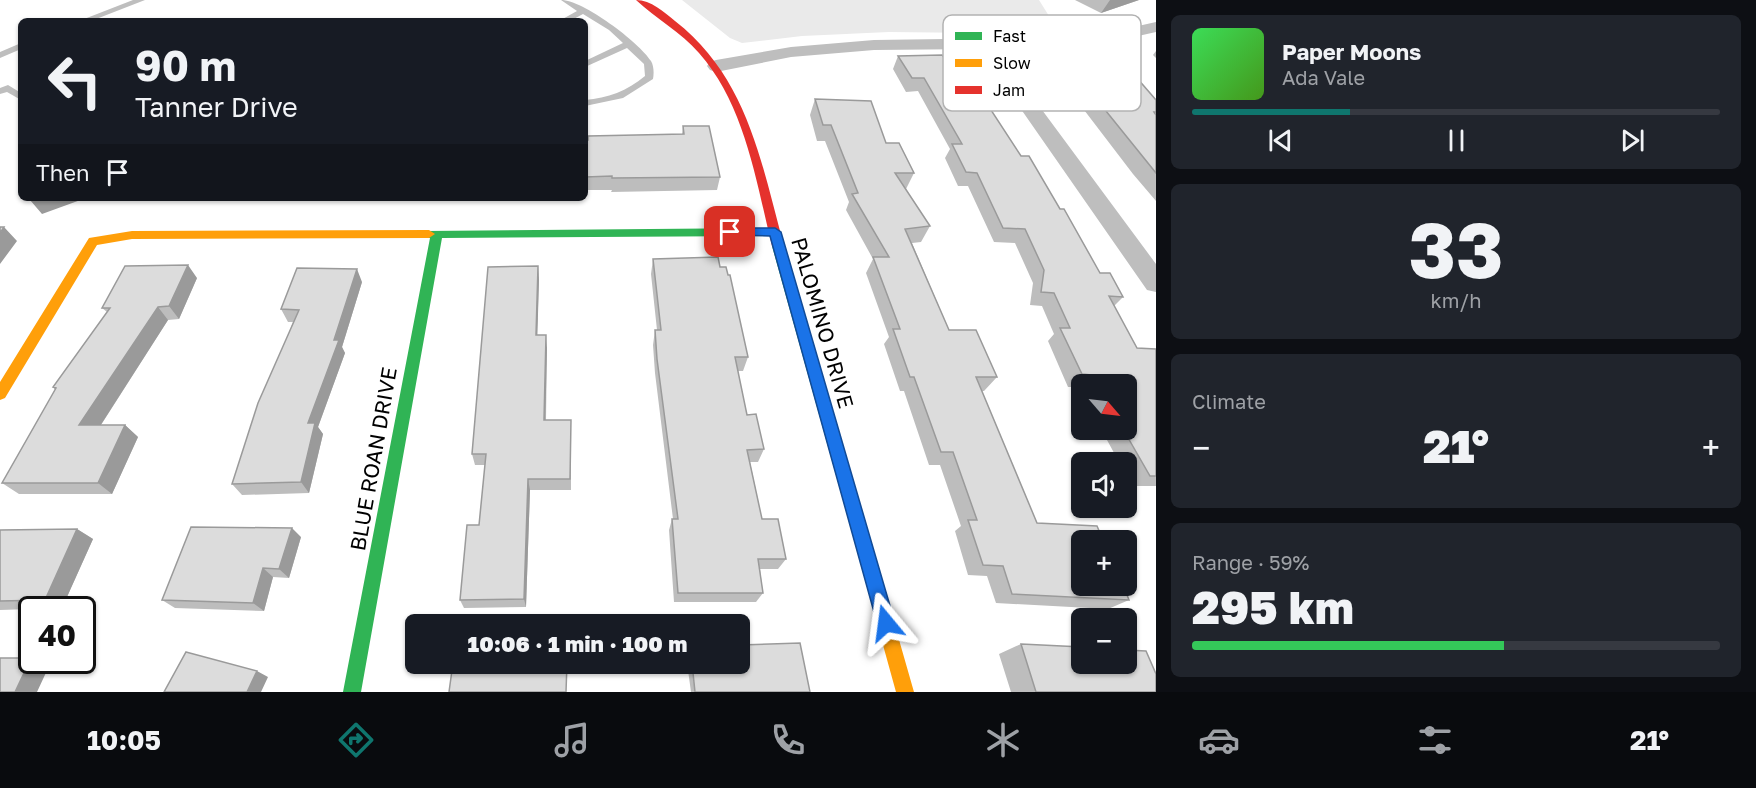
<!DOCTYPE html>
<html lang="en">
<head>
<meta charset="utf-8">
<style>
	body { margin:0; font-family:"Golos Text",sans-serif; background:#20242c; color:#f1f3f6; height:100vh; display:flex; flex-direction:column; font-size:22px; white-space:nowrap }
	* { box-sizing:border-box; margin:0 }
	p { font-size:20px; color:#9ea1a6 }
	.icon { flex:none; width:33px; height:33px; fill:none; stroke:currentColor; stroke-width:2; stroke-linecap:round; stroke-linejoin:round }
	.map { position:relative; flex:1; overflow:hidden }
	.drawer { display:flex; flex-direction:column; gap:15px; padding:15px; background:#0d0f14; width:600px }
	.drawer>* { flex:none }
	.guide { position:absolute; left:18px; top:18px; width:570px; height:183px; border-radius:9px; box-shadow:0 2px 4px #0004; background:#171b24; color:#f1f3f6; overflow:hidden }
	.needle { width:39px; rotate:118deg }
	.controls { position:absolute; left:1071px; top:374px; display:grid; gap:12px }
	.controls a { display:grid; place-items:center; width:66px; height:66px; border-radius:9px; background:#171b24; box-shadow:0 2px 4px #0004; font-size:30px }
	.speed { position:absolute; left:18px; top:596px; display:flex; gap:12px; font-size:30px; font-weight:700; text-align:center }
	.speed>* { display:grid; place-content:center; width:78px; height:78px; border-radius:50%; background:#171b24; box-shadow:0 2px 4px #0004; line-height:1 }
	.speed .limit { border:3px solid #111; border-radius:9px; background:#fff; color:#111 }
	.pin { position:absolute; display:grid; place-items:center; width:51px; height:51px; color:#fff; margin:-26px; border-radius:12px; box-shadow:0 3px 9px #0006 }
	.me { position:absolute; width:66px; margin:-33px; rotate:344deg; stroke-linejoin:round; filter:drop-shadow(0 0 4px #0008) }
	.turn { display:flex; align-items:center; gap:21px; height:126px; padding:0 18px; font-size:27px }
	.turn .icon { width:78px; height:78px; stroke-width:2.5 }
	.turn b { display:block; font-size:42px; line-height:51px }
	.then { display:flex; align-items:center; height:57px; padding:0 18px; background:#0003; gap:12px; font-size:22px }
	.big { font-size:45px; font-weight:800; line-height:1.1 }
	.drawer .card { flex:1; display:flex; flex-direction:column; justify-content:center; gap:9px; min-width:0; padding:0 21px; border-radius:9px; background:#20242c }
	.drawer .dial { align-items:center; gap:0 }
	.dial b { font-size:78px; line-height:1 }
	.song { display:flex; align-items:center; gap:18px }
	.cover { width:72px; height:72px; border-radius:9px; background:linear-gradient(135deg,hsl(130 70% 55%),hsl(100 70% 35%)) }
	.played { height:6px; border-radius:3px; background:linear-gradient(90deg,#0f766e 30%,#363941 30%) }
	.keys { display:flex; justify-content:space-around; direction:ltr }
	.heat { display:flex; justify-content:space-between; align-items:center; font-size:33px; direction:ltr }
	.charge { height:9px; border-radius:4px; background:linear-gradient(90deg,#34c759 59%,#363941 0) }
	.trip { position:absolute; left:405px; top:614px; width:345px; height:60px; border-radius:9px; background:#171b24; box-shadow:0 2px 4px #0004; font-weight:800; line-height:60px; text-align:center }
	.dock { display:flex; height:96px; justify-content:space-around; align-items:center; background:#090b0e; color:#9ea1a6 }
	.dock .icon { width:42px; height:42px }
	.dock .current { color:#0f766e }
	.dock b { font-size:27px; color:#f1f3f6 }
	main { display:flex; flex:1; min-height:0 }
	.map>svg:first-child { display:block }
	.green { fill:#eaeaea }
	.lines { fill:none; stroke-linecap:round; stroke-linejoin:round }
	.lane { fill:#bebebe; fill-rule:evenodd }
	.street { fill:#bebebe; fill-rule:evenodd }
	.fast { fill:#30b455; fill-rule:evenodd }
	.slow { fill:#ff9f0a; fill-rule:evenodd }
	.jam { fill:#e5322d; fill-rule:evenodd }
	.wall { fill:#bdbdbd }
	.shaded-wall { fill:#9a9a9a }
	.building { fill:#dcdcdc; stroke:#9a9a9a; stroke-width:1.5 }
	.route { fill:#1a73e8; stroke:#114b97; stroke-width:1.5 }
	.labels { text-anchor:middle; stroke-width:5; stroke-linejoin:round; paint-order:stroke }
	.street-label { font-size:21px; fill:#000; stroke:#fff }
	.key { fill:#fff; stroke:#b2b2b2; stroke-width:1.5 }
	.key-label { font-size:16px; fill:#000 }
</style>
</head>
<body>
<main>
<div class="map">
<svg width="1156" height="692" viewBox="0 0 1156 692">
	<rect width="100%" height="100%" fill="#fff"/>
	<!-- green -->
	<path class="green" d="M682,0H1039L1059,32H1036L1029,24H974L980,33L889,32L802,36L742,43L730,38Z"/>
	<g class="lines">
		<!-- lane -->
		<path class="lane" d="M133,0H145L91,21H79Z
			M561,0C583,0 639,42 651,61C654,66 654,74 653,79L623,98L585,106V100C608,98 627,91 645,76L644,64L627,48L585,67V61L623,43L609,30L583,14L570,21H559L577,11Z
			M21,43V49L0,58V52Z
			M8,85L21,93V100L7,92L0,94V88Z"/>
		<!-- street -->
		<path class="street" d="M1156,22V32L1089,47L997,49L1156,264V292L1147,290L979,49L874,50L791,57L716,72L710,70L707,66L710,62L716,60L791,47L874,40L1089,37Z"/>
		<!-- fast -->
		<path class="fast" d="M775,228L781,232L775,236L442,238L361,692H343L430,238L425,237L423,234L425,231Z
			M778,242L784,246L855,486L853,491L847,493L841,491L839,486L772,246Z"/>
		<!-- slow -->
		<path class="slow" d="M429,230L435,234L429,238L132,239L97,245L5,398L0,400V382L89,238L132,231Z
			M847,479L853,481L855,486L914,692H896L839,486L841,481Z"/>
		<!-- jam -->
		<path class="jam" d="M636,0C651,0 664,12 675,21C748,78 761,162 784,246L782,249H774L772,246C756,181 745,105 699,53C681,32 656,19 636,0Z"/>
	</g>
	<!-- wall -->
	<path class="wall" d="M1075,0H1139L1101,13Z
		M1156,51V58L1153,55Z
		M1060,54L1156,100V201L1133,174L1052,68Z
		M898,56L949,64L1021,156L1060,209L1100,273L1123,297L1114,306L1137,348L1156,349V486H1133L1126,475V462H1119L1101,429H1126V384H1082V394L1078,387H1068L1048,341L1054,334L1042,306L1030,305L1033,283L1015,243L994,242L968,186H958L945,158L950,149L918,91L906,92L893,69Z
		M815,99L886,143L914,173L906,189L930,226L921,242L912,243L949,330L997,377L984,391H982L1037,523L1129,600L1108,609L996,603L987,576L968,575L955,531L961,526L940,465H929L904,391H900L884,344L889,337L866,273L873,259L846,210L849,202L825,141H817L810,115Z
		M683,126L720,177L717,190L611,192L612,190H585V140L682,134Z
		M653,259L720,267L748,357L743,371H738L747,415L764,449L758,462H750L762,519L786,559L778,569H760L763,593L756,602H674L669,530L672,519H673L655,373L653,345L655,330H657L651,274Z
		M538,266L539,280L537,335L547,348L546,420H571V490H530L526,607L464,608L460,600L479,525L485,465H475L472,454Z
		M197,278L179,319L168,320L101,425H125L138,437L112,494H19L2,483L55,390L53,387L107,312L102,308Z
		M362,282L342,347L345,353L318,427L323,434L309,493L242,495L232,484L293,322H288L281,309Z
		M77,529L93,539L62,608L0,610V530Z
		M301,537L289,578L273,577L264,611L175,608L162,600Z
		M1021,644L1156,692H1011L999,654Z
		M687,663H740L810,692H691Z"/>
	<!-- shaded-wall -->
	<path class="shaded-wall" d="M1110,0H1139L1101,13Z
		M36,198H86L42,214L30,200Z
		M4,227L17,241L0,264V233Z
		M188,265L197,278L179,319L169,306Z
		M538,266L539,280L537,348L536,335Z
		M357,269L362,282L342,347L345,353L318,427L323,434L309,493L301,482L308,423Z
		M158,307L168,320L93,437L79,425Z
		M546,335L547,348L545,432L544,420Z
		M125,425L138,437L112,494L98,483Z
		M528,479L530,490L526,607L524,599Z
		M292,528L301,537L289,578L279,569Z
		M77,529L93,539L62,608L45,600Z
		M263,568L273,577L264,611L253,603Z
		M32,658V660H38L50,664L37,692H15L31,658Z
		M257,671L268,677L261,692H247Z"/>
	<!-- building -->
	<path class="building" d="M1060,54L1117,55L1156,100V112H1154L1156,115V173Z
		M942,55L949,64H961L1021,156H1029L1060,209H1064L1100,273H1110L1123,297L1109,296L1137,348L1156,349V476H1150L1123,429H1126V384H1096L1091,375L1082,374L1060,328H1070L1054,293L1041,292L1044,270L1025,229L1003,228L977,173L966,172L952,144H962L924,78H912L898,56Z
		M815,99L871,101L886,143H899L914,173H895L930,226L905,229L949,330H976L997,377H976L1037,523L1097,526L1103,540H1082V585H1123L1129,600L1012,594L1003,566L983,565L968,520H977L953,452H941L914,377H910L893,329H900L873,257H889L852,194L858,193L831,125H823Z
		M683,126H709L720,177L612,178V176L585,177V140H588V136L684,134Z
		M0,227H4L0,233Z
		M718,257L720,267H726L728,275H730L748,357H735L747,415L756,414L764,449L747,450L762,519H778L786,559H758L763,593H678L672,519H678L657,359L655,330H661L653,259Z
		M188,265L169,306L158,307L79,425H125L98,483H2L56,388L53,387L110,308H102L125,266Z
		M538,266L536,335H546L544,420H571L570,479H528L524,599L460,600L467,525H479L486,454H472L488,267Z
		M297,268L357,269L334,340H339L308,423H315L301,482L232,484L258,403L299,310L281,309Z
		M191,527L292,528L279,569L263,568L253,603L162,600Z
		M77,529L45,600L0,601V530Z
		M800,643L810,692H695L692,663H740V645Z
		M1021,644L1082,647V663H1126V650L1146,651L1156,674V692H1036Z
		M186,652L257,671L247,692H164Z
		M0,658H31L15,692H0Z
		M453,663H567L566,692H449Z"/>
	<!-- route -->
	<path class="route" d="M730,228H775L781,232L895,623L892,629L886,632L879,629L877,623L770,236L725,235L724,232Z"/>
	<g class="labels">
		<!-- street labels -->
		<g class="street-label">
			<text transform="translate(822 323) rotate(74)" y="7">PALOMINO DRIVE</text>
			<text transform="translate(374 459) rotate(-80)" y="7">BLUE ROAN DRIVE</text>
		</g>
	</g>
	<!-- legend -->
	<rect x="943" y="15" width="198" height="96" rx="9" class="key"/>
	<rect x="955" y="32" width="27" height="8" fill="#30b455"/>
	<rect x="955" y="59" width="27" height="8" fill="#ff9f0a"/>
	<rect x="955" y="86" width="27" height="8" fill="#e5322d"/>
	<g class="key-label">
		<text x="993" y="42">Fast</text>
		<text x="993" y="69">Slow</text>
		<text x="993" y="96">Jam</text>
	</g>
</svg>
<div class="controls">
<a><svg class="needle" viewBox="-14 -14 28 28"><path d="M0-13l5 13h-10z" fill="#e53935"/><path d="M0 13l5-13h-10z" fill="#9ea1a6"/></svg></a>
<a><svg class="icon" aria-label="sound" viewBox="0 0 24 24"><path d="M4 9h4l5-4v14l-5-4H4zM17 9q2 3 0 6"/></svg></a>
<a>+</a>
<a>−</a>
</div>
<div class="speed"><div class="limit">40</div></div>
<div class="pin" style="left:730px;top:232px;background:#d93025"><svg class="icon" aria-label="arrive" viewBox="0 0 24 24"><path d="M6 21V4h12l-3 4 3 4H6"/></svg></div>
<svg class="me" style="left:886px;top:623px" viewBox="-20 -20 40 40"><path d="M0-17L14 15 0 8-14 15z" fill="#1a73e8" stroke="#fff" stroke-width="4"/></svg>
<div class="trip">10:06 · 1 min · 100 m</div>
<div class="guide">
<div class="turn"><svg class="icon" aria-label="left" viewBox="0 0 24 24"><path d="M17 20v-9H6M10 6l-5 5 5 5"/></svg><div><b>90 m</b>Tanner Drive</div></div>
<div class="then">Then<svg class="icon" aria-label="arrive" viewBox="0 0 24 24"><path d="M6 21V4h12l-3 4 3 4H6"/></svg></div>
</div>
</div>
<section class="drawer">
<div class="card">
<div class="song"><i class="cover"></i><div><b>Paper Moons</b><p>Ada Vale</p></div></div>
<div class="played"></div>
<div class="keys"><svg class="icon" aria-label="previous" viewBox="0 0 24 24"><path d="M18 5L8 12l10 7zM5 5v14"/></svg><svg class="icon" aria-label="pause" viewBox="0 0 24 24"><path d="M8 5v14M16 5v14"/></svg><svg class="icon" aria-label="next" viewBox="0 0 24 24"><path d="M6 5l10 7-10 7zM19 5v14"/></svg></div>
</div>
<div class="card dial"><b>33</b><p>km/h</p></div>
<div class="card"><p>Climate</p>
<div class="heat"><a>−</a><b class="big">21°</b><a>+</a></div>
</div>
<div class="card"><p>Range · 59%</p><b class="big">295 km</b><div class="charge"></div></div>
</section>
</main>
<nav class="dock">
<b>10:05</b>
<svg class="icon current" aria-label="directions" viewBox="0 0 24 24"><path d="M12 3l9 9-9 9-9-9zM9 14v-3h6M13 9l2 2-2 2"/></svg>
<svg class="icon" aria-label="music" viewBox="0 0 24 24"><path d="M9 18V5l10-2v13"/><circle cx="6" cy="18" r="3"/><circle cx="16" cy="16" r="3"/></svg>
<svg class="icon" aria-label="phone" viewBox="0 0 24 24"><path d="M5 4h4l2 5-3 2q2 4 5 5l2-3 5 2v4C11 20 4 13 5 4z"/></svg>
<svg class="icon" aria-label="climate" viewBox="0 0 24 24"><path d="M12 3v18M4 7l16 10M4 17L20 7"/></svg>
<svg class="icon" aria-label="car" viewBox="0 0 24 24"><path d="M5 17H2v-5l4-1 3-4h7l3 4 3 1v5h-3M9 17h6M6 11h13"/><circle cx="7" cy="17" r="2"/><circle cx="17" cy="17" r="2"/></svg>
<svg class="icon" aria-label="filters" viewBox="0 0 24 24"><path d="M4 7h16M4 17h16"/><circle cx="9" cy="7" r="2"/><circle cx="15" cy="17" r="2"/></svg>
<b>21°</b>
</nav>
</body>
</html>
